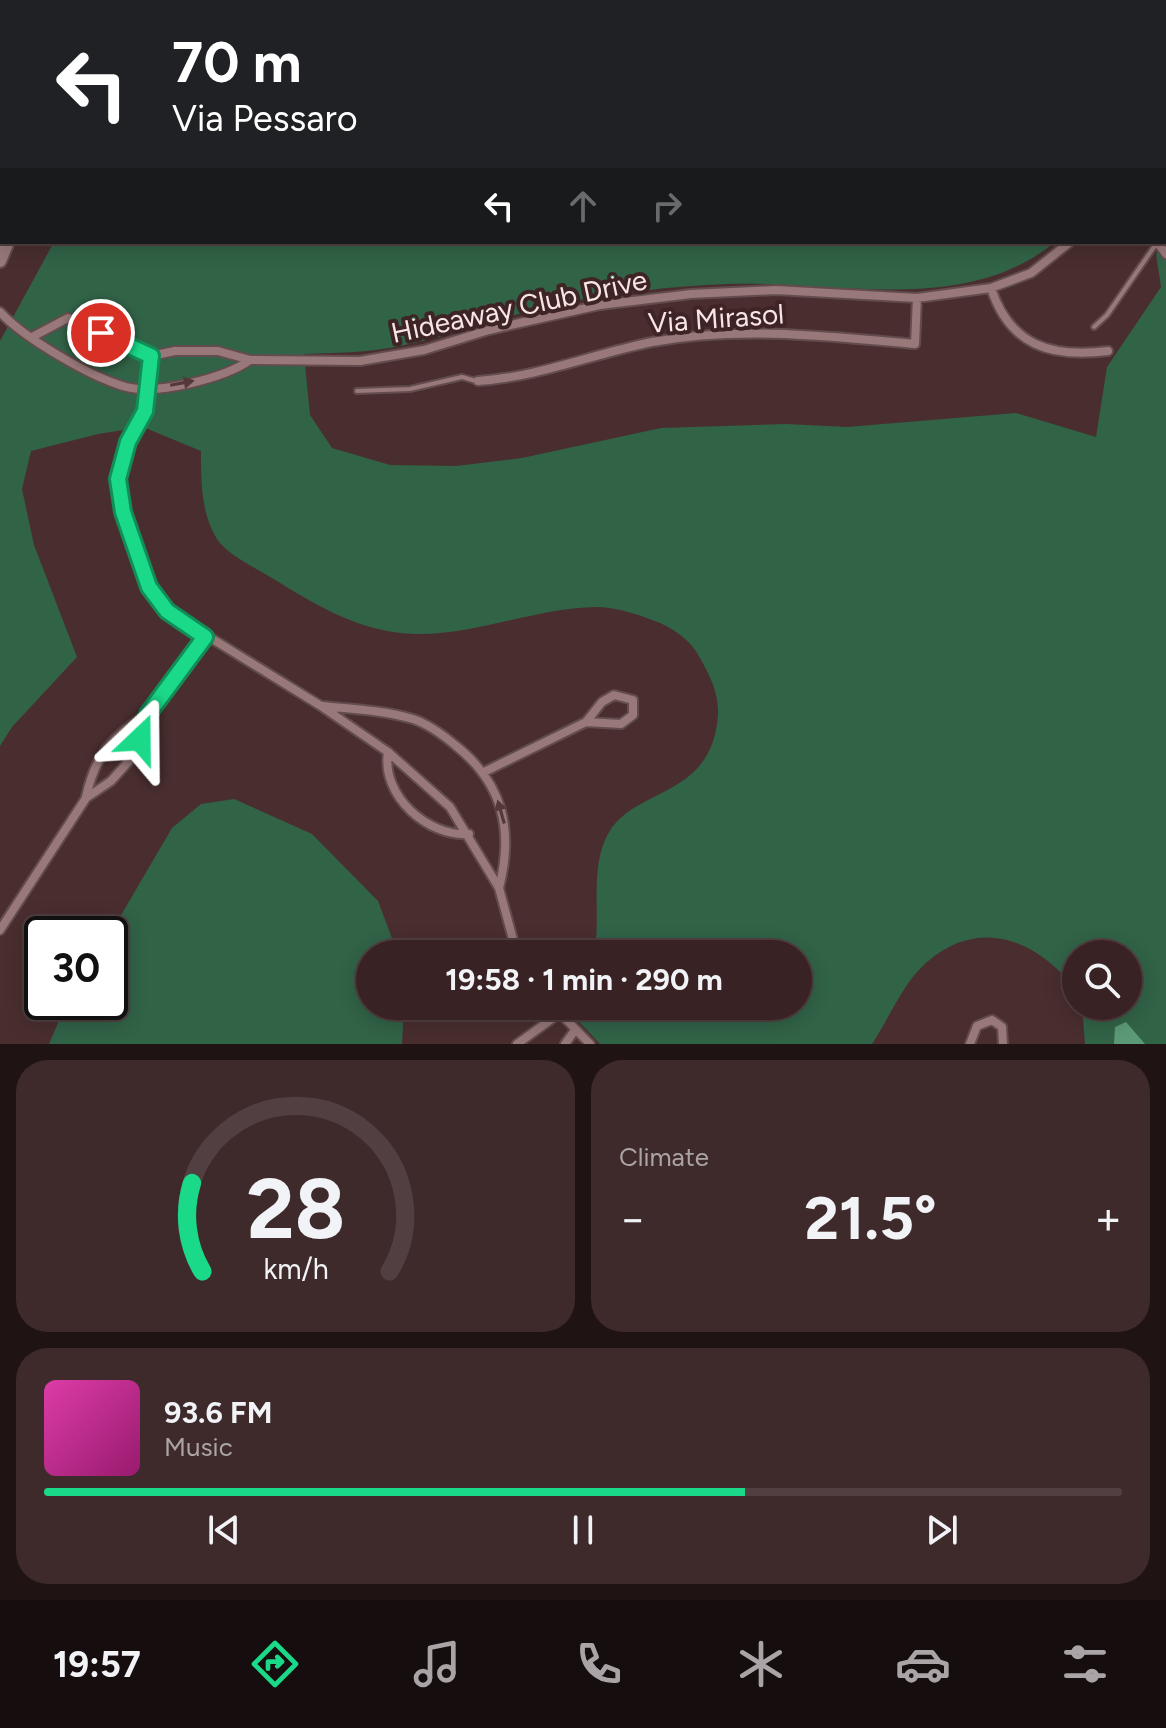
<!DOCTYPE html>
<html lang="en">
<head>
<meta charset="utf-8">
<style>
	body { margin:0; font-family:Figtree,sans-serif; background:#3f2a2b; color:#f1f3f6; height:100vh; display:flex; flex-direction:column; font-size:30px; white-space:nowrap }
	* { box-sizing:border-box; margin:0 }
	p { font-size:26px; color:#aba4a6 }
	.icon { flex:none; width:44px; height:44px; fill:none; stroke:currentColor; stroke-width:2; stroke-linecap:round; stroke-linejoin:round }
	.map { position:relative; height:1044px; overflow:hidden }
	.side { display:flex; flex-direction:column; gap:16px; padding:16px; background:#1f1313; flex:1 }
	.side>* { flex:none }
	.hud { position:absolute; left:0px; top:0px; width:1166px; height:244px; box-shadow:0 4px 20px #0003,0 0 0 2px #523f41; background:#202124; color:#fff; overflow:hidden }
	.fabs { position:absolute; left:1062px; top:940px; display:grid; gap:16px }
	.fabs a { display:grid; place-items:center; width:80px; height:80px; border-radius:50%; background:#382223; box-shadow:0 4px 20px #0003,0 0 0 2px #523f41; font-size:40px }
	.speed { position:absolute; left:24px; top:916px; display:flex; gap:16px; font-size:40px; font-weight:700; text-align:center }
	.speed>* { display:grid; place-content:center; width:104px; height:104px; border-radius:50%; background:#382223; box-shadow:0 4px 20px #0003,0 0 0 2px #523f41; line-height:1 }
	.speed .limit { border:4px solid #111; border-radius:12px; background:#fff; color:#111 }
	.pin { position:absolute; display:grid; place-items:center; width:68px; height:68px; color:#fff; margin:-34px; border:4px solid #fff; border-radius:50%; box-shadow:0 2px 8px #0007 }
	.me { position:absolute; width:88px; margin:-44px; rotate:23deg; stroke-linejoin:round; filter:drop-shadow(0 0 6px #0008) }
	.turn { display:flex; align-items:center; gap:28px; height:168px; padding:0 40px; font-size:36px }
	.turn .icon { width:104px; height:104px; stroke-width:2.5 }
	.turn b { display:block; font-size:56px; line-height:68px }
	.lanes { display:flex; align-items:center; height:76px; padding:0 40px; background:#0003; justify-content:center; gap:40px; direction:ltr }
	.lanes .off { opacity:.35 }
	.big { font-size:60px; font-weight:700; line-height:1.1 }
	.side .card { flex:1; display:flex; flex-direction:column; justify-content:center; gap:12px; min-width:0; padding:0 28px; border-radius:32px; background:#3f2a2b }
	.side .dial { align-items:center; gap:0 }
	.dial svg { height:208px; overflow:visible; fill:none; stroke:#523f41; stroke-width:7; stroke-linecap:round; text-anchor:middle }
	.dial text { fill:#f1f3f6; stroke:none }
	.song { display:flex; align-items:center; gap:24px }
	.cover { width:96px; height:96px; border-radius:12px; background:linear-gradient(135deg,hsl(320 70% 55%),hsl(320 70% 35%)) }
	.played { height:8px; border-radius:4px; background:linear-gradient(90deg,#1ad988 65%,#523f41 65%) }
	.keys { display:flex; justify-content:space-around; direction:ltr }
	.heat { display:flex; justify-content:space-between; align-items:center; font-size:44px; direction:ltr }
	.side .tiles { flex:1; display:grid; gap:16px; grid-template-columns:1fr 1fr }
	.card:last-child { grid-column:span 2 }
	.trip { position:absolute; left:356px; top:940px; width:456px; height:80px; border-radius:40px; background:#382223; box-shadow:0 4px 20px #0003,0 0 0 2px #523f41; font-weight:700; line-height:80px; text-align:center }
	.tab-bar { display:flex; height:128px; justify-content:space-around; align-items:center; background:#160e0e; color:#aba4a6 }
	.tab-bar .icon { width:56px; height:56px }
	.tab-bar .on { color:#1ad988 }
	.tab-bar b { font-size:36px; color:#f1f3f6 }
	.map>svg:first-child { display:block }
	.green { fill:#316347 }
	.water { fill:#5c9976 }
	.lines { fill:none; stroke-linecap:round; stroke-linejoin:round }
	.service-casing { stroke:#634c4d; stroke-width:8 }
	.minor-casing { stroke:#634c4d; stroke-width:12 }
	.secondary-casing { stroke:#634c4d; stroke-width:16 }
	.service { stroke:#987878; stroke-width:4 }
	.minor { stroke:#987878; stroke-width:8 }
	.secondary { stroke:#987878; stroke-width:12 }
	.oneway { fill:#55393a }
	.route-casing { stroke:#118d58; stroke-width:20 }
	.route { stroke:#1ad988; stroke-width:14 }
	.labels { text-anchor:middle; stroke-width:8; stroke-linejoin:round; paint-order:stroke }
	.street-label { font-size:28px; fill:#f8e5e5; stroke:#3f2425 }
</style>
</head>
<body>
<div class="map">
<svg width="1166" height="1044" viewBox="0 0 1166 1044">
	<rect width="100%" height="100%" fill="#4a2e2f"/>
	<!-- green -->
	<path class="green" d="M0,0H80L2,2L0,143Z
		M983,0H1166V39L1164,2Z
		M1166,233V1044H1085L1082,1006H1128V954H1076V990C1038,940 980,916 927,962C902,984 890,1017 872,1044H600L564,1006H798V954H571L596,941C599,907 591,864 608,834C634,786 712,800 718,715C719,693 710,676 700,658C691,640 673,628 655,621C637,614 615,607 596,607C535,608 477,635 416,634C364,633 320,608 277,581C260,570 228,556 217,539C201,514 201,480 201,451L143,427L98,434L31,451L22,489L34,545L77,657L12,727L0,746V341L54,242H1047L1050,246C960,315 832,280 727,284C672,286 613,293 558,304C511,314 465,331 418,342C380,352 342,353 304,354L310,415L332,448L390,465L456,466L522,458L661,428L786,424L847,427L1016,413L1096,437L1107,367L1161,287L1156,254Z
		M234,799L312,834L378,901L398,954H370V1006H404L402,1044H49L67,1002H110V934L172,828L201,804Z"/>
	<!-- water -->
	<path class="water" d="M1126,1022L1145,1044H1114L1115,1027Z"/>
	<g class="lines">
		<!-- service casing -->
		<g class="service-casing">
			<path id="service" d="M1094,327L1107,315L1156,244
				M357,391L410,389L462,377L476,381"/>
		</g>
		<!-- minor casing -->
		<g class="minor-casing">
			<path id="minor" d="M779,2H797
				M1164,110L1166,106
				M1164,226L1166,224
				M1157,242L1166,254
				M991,288C1010,346 1051,358 1108,351
				M0,312C25,339 91,377 126,387C157,395 225,378 250,360
				M32,337L68,318L151,356L175,351H218L250,360L360,361L424,350L489,330L600,305L691,294L776,290L917,298L991,288L1031,273L1070,242
				M151,356L145,411L128,442L118,479L123,512L149,587L167,611L321,706L388,752L450,807L499,888L517,954
				M478,381C538,377 593,354 652,342C739,326 827,336 915,344L917,298
				M322,706C352,709 383,710 413,719C428,724 443,735 455,745C503,783 514,830 499,888
				M388,752C381,796 428,837 469,834
				M484,772L586,722L602,702L614,695L633,700V715L621,724L586,722
				M86,797C95,756 112,735 148,714
				M0,930L86,798L111,781L129,761L148,714L205,637
				M553,1006L590,1044
				M517,1044L560,1013
				M565,1044L575,1030
				M970,1044L977,1026L992,1020L1002,1027L1003,1044"/>
		</g>
		<!-- secondary casing -->
		<g class="secondary-casing">
			<path id="secondary" d="M125,2L126,0
				M148,2L149,0
				M0,199L2,194
				M0,261L8,242"/>
		</g>
		<!-- service -->
		<use href="#service" class="service"/>
		<!-- minor -->
		<use href="#minor" class="minor"/>
		<!-- secondary -->
		<use href="#secondary" class="secondary"/>
	</g>
	<!-- one-way arrows -->
	<defs><path id="oneway-solid" d="M-6-.8H1V-3.2L6.5 0L1 3.2V.8H-6Z" transform="scale(2)"/></defs>
	<g class="oneway">
		<use href="#oneway-solid" transform="translate(182 383) rotate(-11)"/>
		<use href="#oneway-solid" transform="translate(501 812) rotate(-106)"/>
	</g>
	<g class="lines">
		<!-- route casing -->
		<g class="route-casing">
			<path id="route" d="M101,333L151,356L145,411L128,442L118,479L123,512L149,587L167,611L205,637L148,714L140,739"/>
		</g>
		<!-- route -->
		<use href="#route" class="route"/>
	</g>
	<g class="labels">
		<!-- street labels -->
		<g class="street-label">
			<text transform="translate(519 306) rotate(-12)" y="10">Hideaway Club Drive</text>
			<text transform="translate(716 318) rotate(-4)" y="10">Via Mirasol</text>
		</g>
	</g>
</svg>
<div class="fabs">
<a><svg class="icon" aria-label="search" viewBox="0 0 24 24"><circle cx="10" cy="10" r="6"/><path d="M15 15l6 6"/></svg></a>
</div>
<div class="speed"><div class="limit">30</div></div>
<div class="pin" style="left:101px;top:333px;background:#d93025"><svg class="icon" aria-label="arrive" viewBox="0 0 24 24"><path d="M6 21V4h12l-3 4 3 4H6"/></svg></div>
<svg class="me" style="left:140px;top:739px" viewBox="-20 -20 40 40"><path d="M0-17L14 15 0 8-14 15z" fill="#1ad988" stroke="#fff" stroke-width="4"/></svg>
<div class="trip">19:58 · 1 min · 290 m</div>
<div class="hud">
<div class="turn"><svg class="icon" aria-label="left" viewBox="0 0 24 24"><path d="M17 20v-9H6M10 6l-5 5 5 5"/></svg><div><b>70 m</b>Via Pessaro</div></div>
<div class="lanes"><svg class="icon" aria-label="left" viewBox="0 0 24 24"><path d="M17 20v-9H6M10 6l-5 5 5 5"/></svg><svg class="icon off" aria-label="ahead" viewBox="0 0 24 24"><path d="M12 20V5M6 11l6-6 6 6"/></svg><svg class="icon off" aria-label="right" viewBox="0 0 24 24"><path d="M7 20v-9h11M14 6l5 5-5 5"/></svg></div>
</div>
</div>
<section class="side">
<div class="tiles">
<div class="card dial"><svg viewBox="0 0 100 80">
<path d="M14 69A42 42 0 1 1 86 69"/>
<path d="M14 69A42 42 0 0 1 10 35" stroke="#1ad988"/>
<text x="50" y="56" font-size="32" font-weight="700">28</text>
<text x="50" y="72" font-size="11">km/h</text>
</svg></div>
<div class="card"><p>Climate</p>
<div class="heat"><a>−</a><b class="big">21.5°</b><a>+</a></div>
</div>
<div class="card">
<div class="song"><i class="cover"></i><div><b>93.6 FM</b><p>Music</p></div></div>
<div class="played"></div>
<div class="keys"><svg class="icon" aria-label="previous" viewBox="0 0 24 24"><path d="M18 5L8 12l10 7zM5 5v14"/></svg><svg class="icon" aria-label="pause" viewBox="0 0 24 24"><path d="M8 5v14M16 5v14"/></svg><svg class="icon" aria-label="next" viewBox="0 0 24 24"><path d="M6 5l10 7-10 7zM19 5v14"/></svg></div>
</div>
</div>
</section>
<nav class="tab-bar">
<b>19:57</b>
<svg class="icon on" aria-label="directions" viewBox="0 0 24 24"><path d="M12 3l9 9-9 9-9-9zM9 14v-3h6M13 9l2 2-2 2"/></svg>
<svg class="icon" aria-label="music" viewBox="0 0 24 24"><path d="M9 18V5l10-2v13"/><circle cx="6" cy="18" r="3"/><circle cx="16" cy="16" r="3"/></svg>
<svg class="icon" aria-label="phone" viewBox="0 0 24 24"><path d="M5 4h4l2 5-3 2q2 4 5 5l2-3 5 2v4C11 20 4 13 5 4z"/></svg>
<svg class="icon" aria-label="climate" viewBox="0 0 24 24"><path d="M12 3v18M4 7l16 10M4 17L20 7"/></svg>
<svg class="icon" aria-label="car" viewBox="0 0 24 24"><path d="M5 17H2v-5l4-1 3-4h7l3 4 3 1v5h-3M9 17h6M6 11h13"/><circle cx="7" cy="17" r="2"/><circle cx="17" cy="17" r="2"/></svg>
<svg class="icon" aria-label="filters" viewBox="0 0 24 24"><path d="M4 7h16M4 17h16"/><circle cx="9" cy="7" r="2"/><circle cx="15" cy="17" r="2"/></svg>
</nav>
</body>
</html>
